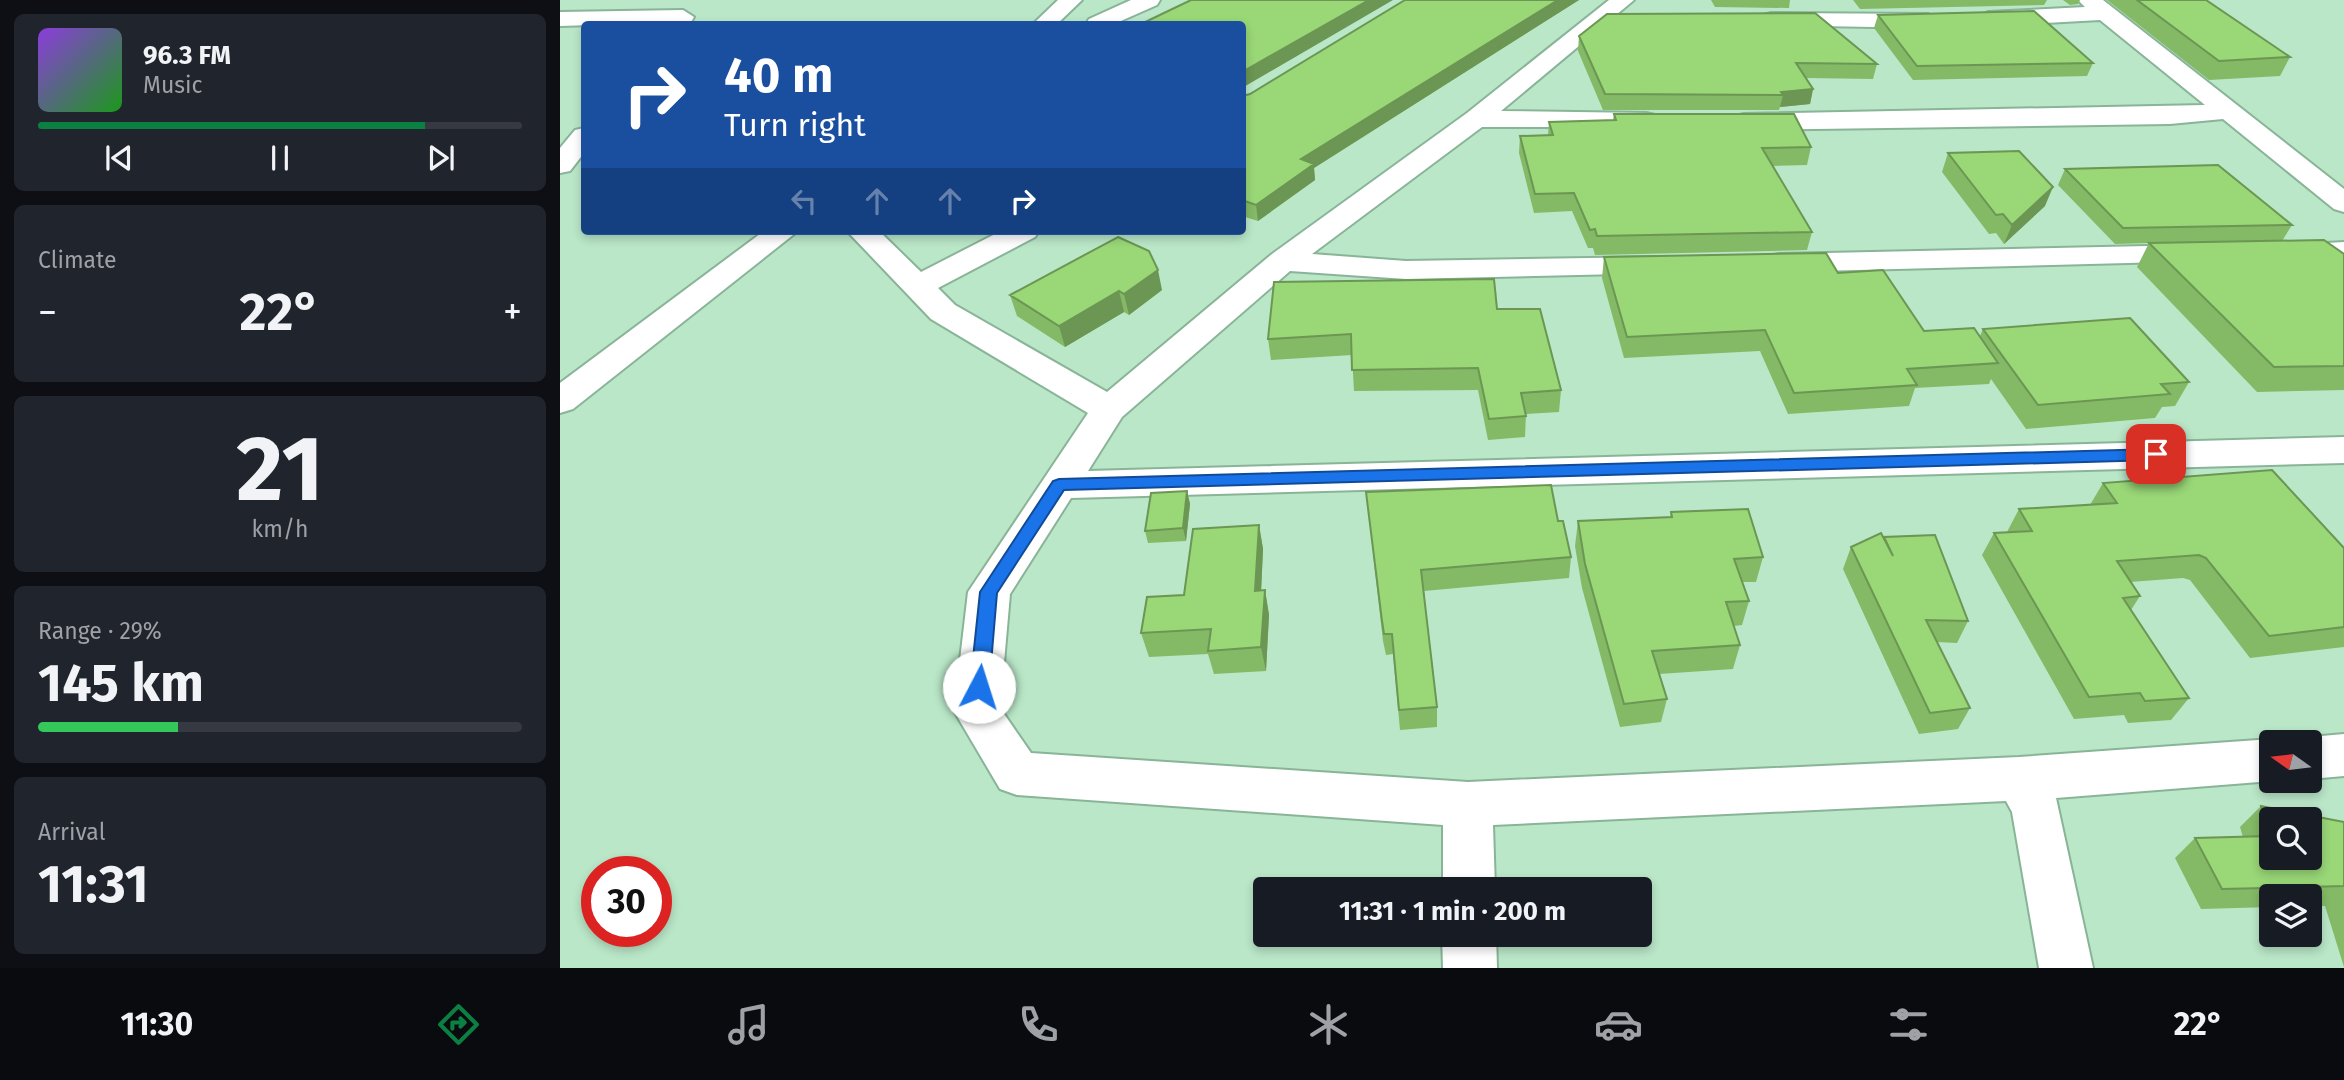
<!DOCTYPE html>
<html lang="en">
<head>
<meta charset="utf-8">
<style>
	body { margin:0; font-family:"Fira Sans",sans-serif; background:#20242c; color:#f1f3f6; height:100vh; display:flex; flex-direction:column; font-size:26px; white-space:nowrap }
	* { box-sizing:border-box; margin:0 }
	p { font-size:23px; color:#9ea1a6 }
	.icon { flex:none; width:38px; height:38px; fill:none; stroke:currentColor; stroke-width:2; stroke-linecap:round; stroke-linejoin:round }
	.map { position:relative; flex:1; overflow:hidden }
	.sheet { display:flex; flex-direction:column; gap:14px; padding:14px; background:#0d0f14; width:560px }
	.sheet>* { flex:none }
	.banner { position:absolute; left:21px; top:21px; width:665px; height:214px; border-radius:7px; box-shadow:0 4px 10px #0003; background:#1a4fa0; color:#fff; overflow:hidden }
	.needle { width:46px; rotate:284deg }
	.buttons { position:absolute; left:1699px; top:730px; display:grid; gap:14px }
	.buttons a { display:grid; place-items:center; width:63px; height:63px; border-radius:7px; background:#171b24; box-shadow:0 4px 10px #0003; font-size:35px }
	.speed { position:absolute; left:21px; top:856px; display:flex; gap:14px; font-size:35px; font-weight:700; text-align:center }
	.speed>* { display:grid; place-content:center; width:91px; height:91px; border-radius:50%; background:#171b24; box-shadow:0 4px 10px #0003; line-height:1 }
	.speed .limit { border:10px solid #d22; background:#fff; color:#111 }
	.pin { position:absolute; display:grid; place-items:center; width:60px; height:60px; color:#fff; margin:-30px; border-radius:14px; box-shadow:0 4px 10px #0006 }
	.me { position:absolute; width:77px; margin:-38px; rotate:5deg; stroke-linejoin:round; filter:drop-shadow(0 0 5px #0008) }
	.turn { display:flex; align-items:center; gap:24px; height:147px; padding:0 28px; font-size:32px }
	.turn .icon { width:91px; height:91px; stroke-width:2.5 }
	.turn b { display:block; font-size:49px; line-height:60px }
	.lanes { display:flex; align-items:center; height:66px; padding:0 28px; background:#0003; justify-content:center; gap:35px; direction:ltr }
	.lanes .off { opacity:.35 }
	.big { font-size:52px; font-weight:700; line-height:1.1 }
	.sheet .card { flex:1; display:flex; flex-direction:column; justify-content:center; gap:10px; min-width:0; padding:0 24px; border-radius:10px; background:#20242c }
	.sheet .dial { align-items:center; gap:0 }
	.dial b { font-size:91px; line-height:1 }
	.song { display:flex; align-items:center; gap:21px }
	.cover { width:84px; height:84px; border-radius:10px; background:linear-gradient(135deg,hsl(270 70% 55%),hsl(120 70% 35%)) }
	.played { height:7px; border-radius:4px; background:linear-gradient(90deg,#0b8043 80%,#363941 80%) }
	.keys { display:flex; justify-content:space-around; direction:ltr }
	.heat { display:flex; justify-content:space-between; align-items:center; font-size:38px; direction:ltr }
	.charge { height:10px; border-radius:5px; background:linear-gradient(90deg,#34c759 29%,#363941 0) }
	.trip { position:absolute; left:693px; top:877px; width:399px; height:70px; border-radius:7px; background:#171b24; box-shadow:0 4px 10px #0003; font-weight:700; line-height:70px; text-align:center }
	.dock { display:flex; height:112px; justify-content:space-around; align-items:center; background:#090b0e; color:#9ea1a6 }
	.dock .icon { width:49px; height:49px }
	.dock .current { color:#0b8043 }
	.dock b { font-size:32px; color:#f1f3f6 }
	main { display:flex; flex:1; min-height:0 }
	.map>svg:first-child { display:block }
	.lines { fill:none; stroke-linecap:round; stroke-linejoin:round }
	.minor-casing { stroke:#89b497; stroke-width:4 }
	.minor { fill:#fff; fill-rule:evenodd }
	.wall { fill:#84b966 }
	.shaded-wall { fill:#6b9653 }
	.building { fill:#99d777; stroke:#6b9653; stroke-width:2; fill-rule:evenodd }
	.route { fill:#1a73e8; stroke:#114b97; stroke-width:2 }
</style>
</head>
<body>
<main>
<section class="sheet">
<div class="card">
<div class="song"><i class="cover"></i><div><b>96.3 FM</b><p>Music</p></div></div>
<div class="played"></div>
<div class="keys"><svg class="icon" aria-label="previous" viewBox="0 0 24 24"><path d="M18 5L8 12l10 7zM5 5v14"/></svg><svg class="icon" aria-label="pause" viewBox="0 0 24 24"><path d="M8 5v14M16 5v14"/></svg><svg class="icon" aria-label="next" viewBox="0 0 24 24"><path d="M6 5l10 7-10 7zM19 5v14"/></svg></div>
</div>
<div class="card"><p>Climate</p>
<div class="heat"><a>−</a><b class="big">22°</b><a>+</a></div>
</div>
<div class="card dial"><b>21</b><p>km/h</p></div>
<div class="card"><p>Range · 29%</p><b class="big">145 km</b><div class="charge"></div></div>
<div class="card"><p>Arrival</p><b class="big">11:31</b></div>
</section>
<div class="map">
<svg width="1784" height="968" viewBox="0 0 1784 968">
	<rect width="100%" height="100%" fill="#bae7c8"/>
	<g class="lines">
		<!-- minor casing -->
		<g class="minor-casing">
			<path id="minor" d="M498,0H522L497,24H473Z
				M571,0H600L597,5L554,24H526L529,19Z
				M1049,0H1074L941,111L1086,113L1095,115L1099,121L1095,127H922L752,254L846,261L1095,257L1106,259L1111,266L1106,273L846,279L730,271L562,417L528,471L1784,437V463L511,498L450,594L440,708L471,753L908,782L1459,757L1712,739L1720,742H1712V781L1496,798L1533,968H1479L1452,812L1446,801L933,825L935,889H883V825L457,795L440,789L394,711L408,592L528,413L371,319L287,231H319L361,272L441,231H479L475,237L378,288L395,305L547,392L712,254L907,113Z
				M1518,0H1543L1784,189V212L1774,209L1663,119L1610,124L1184,130L1175,128L1171,122L1175,116L1184,114L1645,105L1540,20L1428,26L1417,19L1428,12L1525,7Z
				M123,10L134,17L131,22L0,26V12Z
				M1211,13L1368,14L1379,21L1368,28L1203,25L1200,20L1203,15Z
				M24,128V153L10,171L0,173V148L15,130Z
				M204,231H238L13,409L0,413V383Z
				M1784,242V260L1715,258L1711,252L1715,246Z
				M1634,245L1645,247L1649,254L1645,261L1219,272L1208,270L1204,263L1208,256L1219,254Z
				M1784,734V776L1750,779V742H1736L1750,737Z
				M882,934H936L937,968H883Z"/>
		</g>
		<!-- minor -->
		<use href="#minor" class="minor"/>
	</g>
	<!-- wall -->
	<path class="wall" d="M845,0H1019L754,168L755,180L698,221L682,216V96L690,94Z
		M1151,0H1230L1229,8L1155,7Z
		M1293,0H1487L1484,5L1300,9Z
		M1503,0H1520L1518,4L1510,5Z
		M1547,0H1646L1730,57L1720,76L1649,80Z
		M1318,15L1533,63L1527,76L1353,80L1314,28Z
		M1019,36L1317,64L1313,79L1246,78L1253,89L1250,104L1220,107L1219,110H1043L1018,51Z
		M1054,114L1251,147L1247,165L1212,166L1252,232L1247,250L1035,255L1033,248H1028L1012,211L974,213L959,153L960,136L988,135L989,122L1053,120Z
		M1388,153L1485,206L1444,244L1436,233L1429,234L1382,172Z
		M1505,169L1732,225L1722,241L1784,254V390L1697,392L1577,267L1589,243L1555,244L1498,185Z
		M1044,257L1278,273L1364,331L1420,336L1423,329L1629,382L1615,406L1602,407L1595,418L1466,429L1431,379L1429,384L1355,388L1349,406L1228,414L1200,351L1064,358L1042,278Z
		M602,290L569,315L564,312L505,347L457,316L450,295Z
		M937,309L1001,390L999,412L966,414L965,437L928,440L918,390L794,391L792,355L711,360L708,339Z
		M1543,483L1784,548V647L1690,658L1630,580L1623,578L1570,582L1580,596L1571,610L1629,698L1611,720L1568,723L1564,715L1514,719L1422,555L1434,533L1447,532L1459,509L1530,505Z
		M627,491L630,504L626,541L588,543L585,531Z
		M806,492L998,521L1011,557L1009,578L864,591L877,707V727L840,730L833,654L826,655L823,641Z
		M1111,512L1203,557L1196,582H1182L1189,601L1182,625L1174,626L1180,645L1173,669L1099,674L1107,699L1101,722L1060,727L1022,588L1015,546L1018,521L1110,518Z
		M699,525L703,549L701,591L705,590L709,615L706,671L654,674L648,654L589,657L581,633L624,595Z
		M1324,537L1408,621L1397,643L1377,642L1410,708L1398,729L1359,734L1283,569L1291,547L1324,539Z
		M1701,806L1784,822V967L1765,906H1750V896H1712V907L1641,909L1615,858L1635,838L1683,837L1680,827Z"/>
	<!-- shaded-wall -->
	<path class="shaded-wall" d="M809,0H833L682,88V72Z
		M998,0H1019L754,168L755,180L698,221L696,205L741,159Z
		M1253,89L1250,104L1220,107L1223,95L1221,92Z
		M1493,187L1485,206L1444,244L1452,225Z
		M598,270L602,290L569,315L564,294Z
		M559,291L564,312L505,347L499,326Z
		M627,491L630,504L626,541L623,528Z
		M699,525L703,549L700,615L695,591Z
		M705,590L709,615L706,671L701,647Z"/>
	<!-- building -->
	<path class="building" d="M631,0H809L682,72V24H581Z
		M845,0H998L741,159L754,164L696,205L682,200V96L690,94Z
		M1577,0H1646L1730,57L1659,61Z
		M1474,11L1533,63L1357,66L1318,15Z
		M1255,13L1317,64L1236,63L1253,89L1221,92L1223,95L1045,94L1019,36L1047,14Z
		M1054,114H1234L1251,147L1202,148L1252,232L1037,236L1035,229L1030,230L1014,193L975,194L960,136L993,135L989,122L1056,120Z
		M1459,151L1493,187L1452,225L1443,214L1436,215L1388,153Z
		M1658,165L1732,225L1563,228L1505,169Z
		M558,237L589,251L598,270L564,294L559,291L499,326L450,295Z
		M1764,240L1784,254V366L1714,367L1589,243Z
		M1266,253L1278,273L1323,270L1364,331L1414,328L1438,363L1347,369L1357,385L1234,393L1205,330L1067,337L1044,257Z
		M934,279L937,309H980L1001,390L961,393L966,416L929,419L918,368L792,370L791,334L708,339L714,282Z
		M1570,318L1629,382L1601,384L1610,394L1478,405L1423,329Z
		M1712,470L1784,548V627L1709,636L1646,558L1639,555L1557,561L1580,596L1563,598L1629,698L1585,701L1580,693L1529,697L1434,533L1472,531L1459,509L1557,503L1543,483Z
		M991,485L998,521H1003L1011,557L861,570L877,707L839,710L832,634H824L822,621L806,492Z
		M627,491L623,528L585,531L591,493Z
		M1188,509L1203,557L1174,559L1189,601L1166,602L1180,645L1092,651L1107,699L1064,704L1025,564L1018,521L1112,517L1111,512Z
		M699,525L695,591L705,590L701,647L648,651L651,629L581,633L587,597L624,595L633,529Z
		M1321,533L1333,556L1324,537L1375,535L1408,621L1366,620L1410,708L1370,713L1291,547Z
		M1701,806L1784,822V886L1662,889L1635,838L1709,836ZM1712,819H1750V858H1712Z"/>
	<!-- route -->
	<path class="route" d="M1596,449L1604,454L1596,460L504,490L437,593L429,687L426,693H413L410,687L420,592L493,481L499,479Z"/>
</svg>
<div class="buttons">
<a><svg class="needle" viewBox="-14 -14 28 28"><path d="M0-13l5 13h-10z" fill="#e53935"/><path d="M0 13l5-13h-10z" fill="#9ea1a6"/></svg></a>
<a><svg class="icon" aria-label="search" viewBox="0 0 24 24"><circle cx="10" cy="10" r="6"/><path d="M15 15l6 6"/></svg></a>
<a><svg class="icon" aria-label="layers" viewBox="0 0 24 24"><path d="M12 4l9 5-9 5-9-5zM3 14l9 5 9-5"/></svg></a>
</div>
<div class="speed"><div class="limit">30</div></div>
<div class="pin" style="left:1596px;top:454px;background:#d93025"><svg class="icon" aria-label="arrive" viewBox="0 0 24 24"><path d="M6 21V4h12l-3 4 3 4H6"/></svg></div>
<svg class="me" style="left:419px;top:687px" viewBox="-20 -20 40 40"><circle r="19" fill="#fff"/><path d="M0-13L10 11 0 6-10 11z" fill="#1a73e8"/></svg>
<div class="trip">11:31 · 1 min · 200 m</div>
<div class="banner">
<div class="turn"><svg class="icon" aria-label="right" viewBox="0 0 24 24"><path d="M7 20v-9h11M14 6l5 5-5 5"/></svg><div><b>40 m</b>Turn right</div></div>
<div class="lanes"><svg class="icon off" aria-label="left" viewBox="0 0 24 24"><path d="M17 20v-9H6M10 6l-5 5 5 5"/></svg><svg class="icon off" aria-label="ahead" viewBox="0 0 24 24"><path d="M12 20V5M6 11l6-6 6 6"/></svg><svg class="icon off" aria-label="ahead" viewBox="0 0 24 24"><path d="M12 20V5M6 11l6-6 6 6"/></svg><svg class="icon" aria-label="right" viewBox="0 0 24 24"><path d="M7 20v-9h11M14 6l5 5-5 5"/></svg></div>
</div>
</div>
</main>
<nav class="dock">
<b>11:30</b>
<svg class="icon current" aria-label="directions" viewBox="0 0 24 24"><path d="M12 3l9 9-9 9-9-9zM9 14v-3h6M13 9l2 2-2 2"/></svg>
<svg class="icon" aria-label="music" viewBox="0 0 24 24"><path d="M9 18V5l10-2v13"/><circle cx="6" cy="18" r="3"/><circle cx="16" cy="16" r="3"/></svg>
<svg class="icon" aria-label="phone" viewBox="0 0 24 24"><path d="M5 4h4l2 5-3 2q2 4 5 5l2-3 5 2v4C11 20 4 13 5 4z"/></svg>
<svg class="icon" aria-label="climate" viewBox="0 0 24 24"><path d="M12 3v18M4 7l16 10M4 17L20 7"/></svg>
<svg class="icon" aria-label="car" viewBox="0 0 24 24"><path d="M5 17H2v-5l4-1 3-4h7l3 4 3 1v5h-3M9 17h6M6 11h13"/><circle cx="7" cy="17" r="2"/><circle cx="17" cy="17" r="2"/></svg>
<svg class="icon" aria-label="filters" viewBox="0 0 24 24"><path d="M4 7h16M4 17h16"/><circle cx="9" cy="7" r="2"/><circle cx="15" cy="17" r="2"/></svg>
<b>22°</b>
</nav>
</body>
</html>
